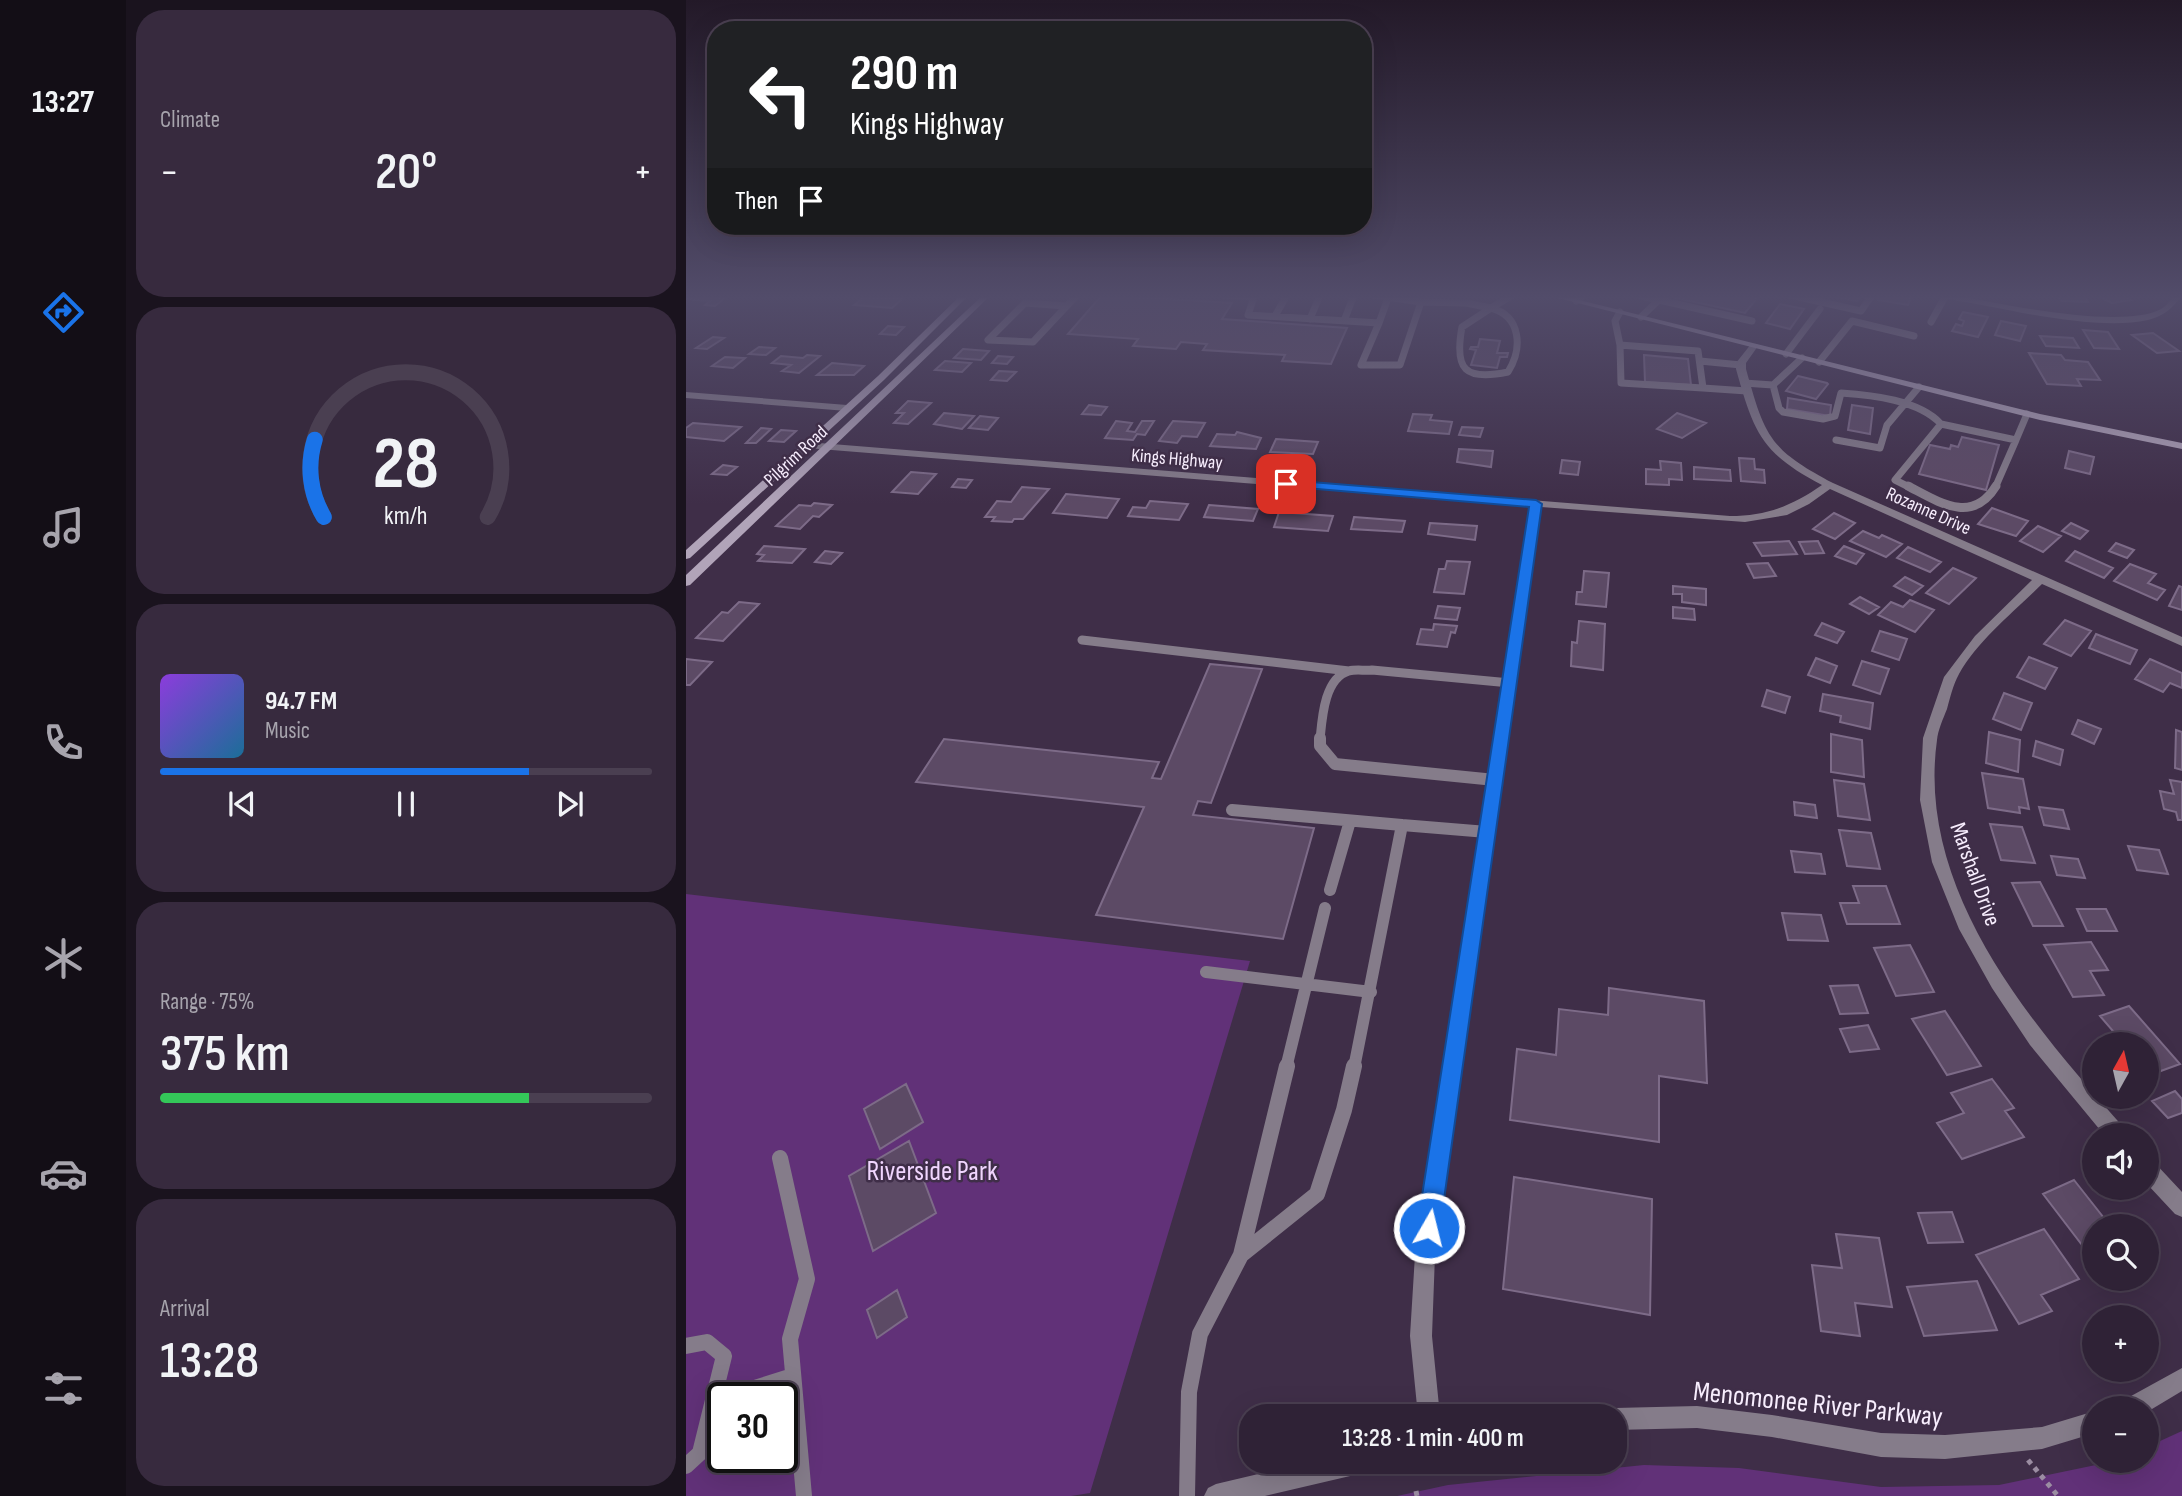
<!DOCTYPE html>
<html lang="en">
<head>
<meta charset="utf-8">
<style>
	body { margin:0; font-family:"Sofia Sans Condensed",sans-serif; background:#372a3e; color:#f1f3f6; height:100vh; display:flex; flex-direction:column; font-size:26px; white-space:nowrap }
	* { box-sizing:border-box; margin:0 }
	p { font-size:23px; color:#a7a4ad }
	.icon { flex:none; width:38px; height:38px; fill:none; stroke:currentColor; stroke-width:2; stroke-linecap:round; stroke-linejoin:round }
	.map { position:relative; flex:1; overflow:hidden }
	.drawer { display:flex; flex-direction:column; gap:10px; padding:10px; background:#1a131e; width:560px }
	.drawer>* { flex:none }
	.top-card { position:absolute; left:21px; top:21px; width:665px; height:214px; border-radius:28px; box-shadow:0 7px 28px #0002,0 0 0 2px #4a3f51; background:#202124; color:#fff; overflow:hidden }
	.needle { width:46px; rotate:8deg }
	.fabs { position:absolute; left:1396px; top:1032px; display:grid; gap:14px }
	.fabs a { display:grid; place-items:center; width:77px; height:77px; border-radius:50%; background:#2f2236; box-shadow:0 7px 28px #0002,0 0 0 2px #4a3f51; font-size:35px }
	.speed { position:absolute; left:21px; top:1382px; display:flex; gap:14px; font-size:35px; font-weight:700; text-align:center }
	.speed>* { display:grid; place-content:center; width:91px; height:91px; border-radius:50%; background:#2f2236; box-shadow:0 7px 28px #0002,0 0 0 2px #4a3f51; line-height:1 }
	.speed .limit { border:4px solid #111; border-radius:10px; background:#fff; color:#111 }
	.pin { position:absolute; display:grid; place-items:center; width:60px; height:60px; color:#fff; margin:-30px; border-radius:14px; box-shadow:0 4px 10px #0006 }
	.me { position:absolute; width:77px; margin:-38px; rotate:8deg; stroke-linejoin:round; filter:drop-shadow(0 0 5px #0008) }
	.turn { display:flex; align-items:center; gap:24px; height:147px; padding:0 28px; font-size:32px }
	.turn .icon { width:91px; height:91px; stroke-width:2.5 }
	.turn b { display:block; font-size:49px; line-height:60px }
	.then { display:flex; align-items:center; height:66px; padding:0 28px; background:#0003; gap:14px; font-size:26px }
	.big { font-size:52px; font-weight:600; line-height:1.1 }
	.drawer .tile { flex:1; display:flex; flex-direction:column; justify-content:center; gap:10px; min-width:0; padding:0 24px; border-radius:28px; background:#372a3e }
	.drawer .dial { align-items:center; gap:0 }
	.dial svg { height:182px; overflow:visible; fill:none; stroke:#4a3f51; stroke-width:7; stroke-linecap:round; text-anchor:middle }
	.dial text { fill:#f1f3f6; stroke:none }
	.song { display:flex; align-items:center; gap:21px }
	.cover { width:84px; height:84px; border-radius:10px; background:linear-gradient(135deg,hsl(270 70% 55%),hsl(200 70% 35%)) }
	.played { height:7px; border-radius:4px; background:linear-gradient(90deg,#1a73e8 75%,#4a3f51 75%) }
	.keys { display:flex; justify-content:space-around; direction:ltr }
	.heat { display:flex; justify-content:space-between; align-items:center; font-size:38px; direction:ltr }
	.charge { height:10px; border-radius:5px; background:linear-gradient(90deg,#34c759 75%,#4a3f51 0) }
	.trip { position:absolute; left:553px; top:1404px; width:388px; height:70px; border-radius:28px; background:#2f2236; box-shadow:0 7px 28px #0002,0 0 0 2px #4a3f51; font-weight:600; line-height:70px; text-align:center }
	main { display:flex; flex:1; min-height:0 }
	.menu { display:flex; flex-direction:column; width:126px; justify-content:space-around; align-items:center; background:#130e16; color:#a7a4ad }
	.menu .icon { width:49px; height:49px }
	.menu .current { color:#1a73e8 }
	.menu b { font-size:32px; color:#f1f3f6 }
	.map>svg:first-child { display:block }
	.green { fill:#613178; fill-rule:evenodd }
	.building { fill:#5c4a65; stroke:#7d6b88; stroke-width:2 }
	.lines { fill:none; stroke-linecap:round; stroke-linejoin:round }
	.path { stroke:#9b8da2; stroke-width:5; stroke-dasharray:5 5; stroke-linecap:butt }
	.lane-far3 { stroke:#857c8a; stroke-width:7 }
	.lane-far2 { stroke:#857c8a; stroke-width:9 }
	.lane-far1 { stroke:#857c8a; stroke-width:12 }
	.lane { stroke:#857c8a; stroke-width:16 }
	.street { fill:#857c8a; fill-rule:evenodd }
	.secondary { fill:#b1a4b9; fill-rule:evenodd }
	.route { fill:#1a73e8; stroke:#114b97; stroke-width:2 }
	.labels { text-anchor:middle; stroke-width:5; stroke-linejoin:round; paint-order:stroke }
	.far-street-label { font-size:19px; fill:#f7edfd; stroke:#3f2e48 }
	.street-label { font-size:23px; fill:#f7edfd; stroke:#3f2e48 }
	.near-park-label { font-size:28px; fill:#f0d5fe; stroke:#3f2e48 }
	.near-street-label { font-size:28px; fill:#f7edfd; stroke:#3f2e48 }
</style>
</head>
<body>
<main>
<nav class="menu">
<b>13:27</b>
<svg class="icon current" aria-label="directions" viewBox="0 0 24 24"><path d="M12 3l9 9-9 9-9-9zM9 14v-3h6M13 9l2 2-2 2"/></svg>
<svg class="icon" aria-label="music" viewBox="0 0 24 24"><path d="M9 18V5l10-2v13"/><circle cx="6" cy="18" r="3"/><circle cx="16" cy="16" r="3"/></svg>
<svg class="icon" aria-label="phone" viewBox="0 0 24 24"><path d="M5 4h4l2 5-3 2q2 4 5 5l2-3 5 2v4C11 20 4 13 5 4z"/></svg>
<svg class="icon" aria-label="climate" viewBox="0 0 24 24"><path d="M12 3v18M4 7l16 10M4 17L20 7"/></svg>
<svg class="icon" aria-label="car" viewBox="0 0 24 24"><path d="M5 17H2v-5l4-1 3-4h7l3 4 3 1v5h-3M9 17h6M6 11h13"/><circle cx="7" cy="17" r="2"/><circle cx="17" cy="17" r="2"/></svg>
<svg class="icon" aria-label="filters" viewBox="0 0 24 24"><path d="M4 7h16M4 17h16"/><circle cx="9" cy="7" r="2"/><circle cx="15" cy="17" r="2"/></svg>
</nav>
<section class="drawer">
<div class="tile"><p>Climate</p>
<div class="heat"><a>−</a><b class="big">20°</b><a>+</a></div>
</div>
<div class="tile dial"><svg viewBox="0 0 100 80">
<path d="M14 69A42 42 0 1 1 86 69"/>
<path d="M14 69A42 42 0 0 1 10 35" stroke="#1a73e8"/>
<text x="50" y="56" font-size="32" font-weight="700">28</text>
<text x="50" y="72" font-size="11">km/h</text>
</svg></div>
<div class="tile">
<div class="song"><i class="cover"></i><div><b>94.7 FM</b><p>Music</p></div></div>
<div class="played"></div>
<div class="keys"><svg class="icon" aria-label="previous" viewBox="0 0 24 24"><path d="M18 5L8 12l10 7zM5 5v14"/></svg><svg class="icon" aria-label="pause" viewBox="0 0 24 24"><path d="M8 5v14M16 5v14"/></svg><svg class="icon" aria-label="next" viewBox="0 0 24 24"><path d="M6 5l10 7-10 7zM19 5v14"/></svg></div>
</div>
<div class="tile"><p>Range · 75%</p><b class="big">375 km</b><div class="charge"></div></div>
<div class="tile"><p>Arrival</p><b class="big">13:28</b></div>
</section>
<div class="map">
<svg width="1496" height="1496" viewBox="0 0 1496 1496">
	<rect width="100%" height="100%" fill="#3f2e48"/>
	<!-- green -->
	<path class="green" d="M0,894L564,961L404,1493L385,1496H0ZM37,1398H96V1458H37Z
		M1496,1431V1496H711L762,1485L958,1465L1053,1468L1195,1487L1313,1485L1429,1461H1461V1447Z"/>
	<!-- building -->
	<path class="building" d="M32,295L29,297L39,298L29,306L19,305L24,301L0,299L2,295Z
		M416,295L546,303L536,319L661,328L645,364L596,361L599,355L517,350L521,344L495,342L490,349L447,346L452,339L382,334Z
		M993,295H1063L1072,297L1059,313L990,298Z
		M1150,295H1176L1171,301L1149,297Z
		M1194,295H1212L1225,297L1222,305L1192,300Z
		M1372,295H1397L1402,302L1376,301Z
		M1410,295H1435L1445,300L1426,303Z
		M179,297L216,299L206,308L168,305Z
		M1094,304L1118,309L1104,329L1080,323Z
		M1277,312L1302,317L1292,337L1266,331L1270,324L1276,326L1278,321L1273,319Z
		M1315,321L1340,326L1334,341L1309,335Z
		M202,326L218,327L210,335L194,334Z
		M1397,330L1422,332L1433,349L1408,348Z
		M1467,333L1493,351L1471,353L1446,335Z
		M1354,336L1387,338L1393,348L1360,346Z
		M27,337L38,338L21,349L10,348Z
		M794,339L814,341L811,353H822L821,357H814L811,368L785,365L790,350L784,349L785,347H792Z
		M73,347L89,348L80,355L63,354Z
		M277,349L303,351L295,360L268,358Z
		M1343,353L1375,355L1379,360L1402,362L1414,380L1391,379L1395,386L1361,384Z
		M121,355L134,356L113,373L96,371L105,365L86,363L95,356L117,358Z
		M958,355L1002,359L1005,385L959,382Z
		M312,356L327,357L321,364L306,363Z
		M39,357L59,358L47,368L26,366Z
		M259,361L285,363L276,372L249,370Z
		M146,363L178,366L168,375H131Z
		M313,371L330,372L321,381L305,380Z
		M1112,376L1141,383L1142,384L1130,399L1100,391Z
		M1102,398L1145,405L1144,416L1101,409Z
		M222,401L245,403L222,424L208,423L218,413H210Z
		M403,405L421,407L415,415L396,414Z
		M1166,405L1187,408L1184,434L1162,430Z
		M258,413L288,416L276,429L248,424Z
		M991,413L1020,423L996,438L971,429Z
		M727,414L746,415L744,420L766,422L763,434L722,431Z
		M294,416L312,418L302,430L283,428Z
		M430,421L446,423L441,431L449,432L456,421H468L459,435L451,434L447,440L419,438Z
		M487,421L519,423L511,437L496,436L491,443L473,441Z
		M7,423L55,427L38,441L0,437V428Z
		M776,427L797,428L794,437L773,435Z
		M75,428L85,429L70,443H60Z
		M95,430L110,431L98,442L83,441Z
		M551,432L575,438L570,449L524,446L531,434L549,435Z
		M1276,437L1313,445L1300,490L1233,474L1244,445L1264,449L1265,445L1272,447Z
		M590,439L632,442L627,454L584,452Z
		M773,449L807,451L805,467L771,462Z
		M1383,451L1408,457L1404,474L1379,468Z
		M1053,458L1068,459L1069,469L1078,470L1079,483L1055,481Z
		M876,460L894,462L892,475L874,473Z
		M974,461L995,463L996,480L983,479V485L960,484V469L975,470Z
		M37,465L51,467L41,475L26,474Z
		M1008,467L1044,470L1045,481L1008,479Z
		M225,472L250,474L232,494L206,492Z
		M272,479L286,480L280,488L266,487Z
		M336,487L363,489L337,519H328L326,522L306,521L309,517H299L311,501L325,502Z
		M380,494L433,499L421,518L367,513Z
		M464,501L502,504L493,520L442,516L447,507L460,508Z
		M128,503L146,505L133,517L127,516L114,529L90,526L113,505L125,506Z
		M523,505L572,509L567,521L518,517Z
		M1306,508L1342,521L1330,536L1292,524Z
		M593,512L647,516L642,531L588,527Z
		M1148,513L1169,523L1149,539L1127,529Z
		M668,517L719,521L716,532L665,529Z
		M744,523L791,526L789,540L742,534Z
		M1385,523L1402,531L1394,539L1376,531Z
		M1352,526L1375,536L1357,552L1334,541Z
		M1177,531L1193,538L1196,535L1216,544L1200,557L1164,541Z
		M1103,541L1111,554L1076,556L1068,543Z
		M1132,541L1138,553L1119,554L1113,542Z
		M1430,543L1448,550L1441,558L1423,551Z
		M78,546L119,549L106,563L72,561L78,555L71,554Z
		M1158,546L1178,554L1170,564L1149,556Z
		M1222,547L1255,562L1244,572L1211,558Z
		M139,551L156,553L145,564L129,562Z
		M1389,551L1427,568L1418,578L1380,561Z
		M761,561L784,562L778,594L748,592L753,569H759Z
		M1082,563L1090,576L1068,578L1061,564Z
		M1444,564L1470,574L1462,583L1479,590L1471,600L1428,581Z
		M1267,568L1290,578L1263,604L1240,593Z
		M898,571L923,573L920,607L890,604L891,592H896Z
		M1219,577L1237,586L1226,595L1208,586Z
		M987,586L1020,589V605L996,602V594H987Z
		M1493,586L1496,587V610L1483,606Z
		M1174,597L1193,607L1183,614L1164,604Z
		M1224,600L1248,610L1229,632L1192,615L1205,602L1217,607Z
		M53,602L73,604L37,641L10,638L36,612L42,613Z
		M752,606L774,608L771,620L749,618Z
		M987,607L1008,609L1009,620L987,618Z
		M1379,620L1405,631L1385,656L1358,644Z
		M893,621L919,624L917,670L885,666L886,642L891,643Z
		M1136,623L1158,632L1151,643L1129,635Z
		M748,624L771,626L769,633L765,632L761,647L731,644L735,629L747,630Z
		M1194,631L1221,639L1213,660L1186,651Z
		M1410,634L1451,650L1444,664L1403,648Z
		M1343,657L1371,668L1359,689L1331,677Z
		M1130,658L1151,666L1144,683L1122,675Z
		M0,659L26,662L4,685H0Z
		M1464,659L1496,673V688L1484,683L1477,692L1449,679Z
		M1176,661L1203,669L1194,694L1167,685Z
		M524,664L576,669L525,803L512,801L507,815L628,828L597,939L410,915L458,807L230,782L258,739L473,762L466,778L475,779Z
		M1081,690L1104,697L1099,713L1076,706Z
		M1318,693L1346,703L1335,730L1307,719Z
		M1137,694L1187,703L1184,729L1154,722L1155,716L1134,711Z
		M1392,720L1415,729L1408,744L1386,734Z
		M1490,730L1496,732V770L1489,768Z
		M1303,732L1334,740L1332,772L1300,763Z
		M1145,734L1176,740L1178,777L1145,772Z
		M1350,741L1377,750L1374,765L1347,756Z
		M1296,773L1337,779L1343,809L1333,807L1334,813L1302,808Z
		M1148,780L1178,784L1184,820L1152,816Z
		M1484,780L1496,782V820H1492L1490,812L1478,809L1474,791L1488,794Z
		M1108,802L1129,805L1131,818L1109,815Z
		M1353,807L1377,810L1383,829L1358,825Z
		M1304,824L1336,827L1349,863L1315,860Z
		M1153,830L1185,833L1194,869L1161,866Z
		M1442,846L1473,850L1482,874L1451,870Z
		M1105,851L1135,854L1139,874L1109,872Z
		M1365,856L1392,859L1399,878L1371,875Z
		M1354,882L1377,926H1347L1326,883Z
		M1167,886H1200L1214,924H1161L1154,903H1173Z
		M1391,909H1420L1431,931H1401Z
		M1096,913L1135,915L1142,941L1102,940Z
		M1405,942L1422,970L1404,971L1418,995L1387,997L1358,945Z
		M1224,945L1248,992L1210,996L1188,948Z
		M1172,985L1182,1013L1154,1014L1144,986Z
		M923,988L1018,1001L1021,1083L973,1076V1142L824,1120L831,1049L870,1055L873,1009L922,1015Z
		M1443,1006L1494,1064L1461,1076V1045H1439L1414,1016Z
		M1259,1011L1295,1066L1261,1075L1226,1019Z
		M1182,1025L1193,1049L1164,1052L1154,1029Z
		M1306,1079L1328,1108L1319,1111L1338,1137L1276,1159L1251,1123L1278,1113L1265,1093Z
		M220,1084L237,1122L194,1149L178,1109Z
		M1489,1091L1496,1099V1113L1482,1118L1466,1101Z
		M223,1141L250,1213L187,1251L163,1176Z
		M828,1177L966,1199L964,1315L817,1289Z
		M1388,1180L1425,1227H1409V1262L1357,1194Z
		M1266,1212L1277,1242L1242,1243L1232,1213Z
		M1358,1229L1393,1279L1355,1295L1366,1311L1333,1324L1290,1255Z
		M1150,1234L1193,1238L1206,1307L1169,1303L1174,1336L1135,1331L1126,1265L1156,1268Z
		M1291,1281L1311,1330L1238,1336L1221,1287Z
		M211,1290L221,1317L191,1338L181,1310Z"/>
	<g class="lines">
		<!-- path -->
		<path class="path" d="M1342,1460L1372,1496
			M730,1491L731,1496"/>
		<!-- lane-far3 -->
		<path class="lane-far3" d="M537,295L568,297L562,315L693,323L675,365H714L735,302L687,295
			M951,295L1066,321
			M1104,295L1175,311L1186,295
			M890,301L897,295
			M735,302L780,303L805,308
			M380,306L339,303L302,340L347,342L391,295
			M805,308C835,316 837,348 822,372C779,381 768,370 776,327Z
			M805,308L827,295
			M934,312L929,321L934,345L1012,351L1017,388L1061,391
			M589,316L601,295
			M955,317L975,298
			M624,319L634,295
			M658,321L668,295
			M1245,322L1260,295
			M693,323L702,298
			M934,345L935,383L1017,388
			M1100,354L1134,309
			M1014,361L1055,365
			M1133,362L1166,321L1228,336
			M1058,383L1087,385L1093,408L1097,412L1137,419L1149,416L1155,393C1186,395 1233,400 1255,424L1209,480L1225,488
			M1087,385L1116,358
			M1255,424L1330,440L1341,414
			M1150,440L1194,448L1201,425L1233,387
			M1309,488L1330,440"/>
		<!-- lane-far2 -->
		<path class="lane-far2" d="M1222,486C1253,502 1286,525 1310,486
			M396,640L663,671
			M634,740C636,719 638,678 663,671C670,669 679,671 686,670L824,683"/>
		<!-- lane-far1 -->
		<path class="lane-far1" d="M634,738V746L649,764L809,780
			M546,810L716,825L668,1068
			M716,825L801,832
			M644,890L664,821
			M520,972L685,992
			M600,1068L639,908"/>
		<!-- lane -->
		<path class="lane" d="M94,1158L121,1279L104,1339L118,1496
			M555,1255L631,1194L658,1110L668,1066
			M0,1346L21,1342L38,1356L14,1453L0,1466
			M37,1398L107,1376
			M501,1496L503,1392L514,1334L555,1255L601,1066"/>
		<!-- street -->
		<path class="street" d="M1254,295H1269C1314,304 1433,329 1473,310C1480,307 1484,301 1488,295H1496C1487,308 1478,316 1462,320C1416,330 1342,314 1296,305C1282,302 1265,301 1254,295Z
			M1065,344L1072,346L1060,363V369C1079,437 1083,449 1147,483L1496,637V646L1356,584C1328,612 1293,639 1273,674C1267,685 1264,698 1261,709C1257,719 1252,730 1251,740C1230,891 1346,1025 1439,1129L1441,1136H1419L1344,1045L1306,988L1273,929L1246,862L1234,800L1237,738L1258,677L1289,636L1346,580L1144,489L1123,504L1101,515L1059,522L855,507L749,1255L746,1336L754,1416H732L724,1336L729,1255L844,506L121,448L116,445L121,442L1044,516C1080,516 1106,506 1136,485C1075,453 1068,433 1050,369V363Z
			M0,392L161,405L166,408L161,411L0,398Z
			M1461,1159L1468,1162L1496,1192V1217L1489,1214L1461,1184Z
			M1496,1368V1391L1461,1412V1409H1433L1436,1401Z
			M1011,1406L1086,1415L1195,1433L1259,1435L1356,1427L1409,1411V1433L1356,1449L1259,1459L1195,1457L1086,1437L1011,1428L929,1430V1416H919L921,1411L929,1408Z
			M627,1461H689L685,1469L677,1473L579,1496H518L522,1488L530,1484Z"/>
		<!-- secondary -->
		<path class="secondary" d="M275,295H283L198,380L4,558L0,559V550L192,376Z
			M297,295H305L4,585L0,586V575Z
			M860,295H873L1354,414L1496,443V449L1354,420Z"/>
	</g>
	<!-- sky -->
	<linearGradient id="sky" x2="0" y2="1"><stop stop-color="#231928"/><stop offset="0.59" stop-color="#524c6a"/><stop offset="1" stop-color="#524c6a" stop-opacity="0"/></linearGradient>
	<rect width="1496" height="504" fill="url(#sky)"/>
	<!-- route -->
	<path class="route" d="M600,480L850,500L856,504L754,1228L751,1236L743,1240L735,1236L731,1228L843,507L596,486L594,484Z"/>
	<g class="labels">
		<!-- far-street labels -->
		<g class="far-street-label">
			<text transform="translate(109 455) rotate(-43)" y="7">Pilgrim Road</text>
			<text transform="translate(491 458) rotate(5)" y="7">Kings Highway</text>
			<text transform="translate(1243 510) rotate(24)" y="7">Rozanne Drive</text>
		</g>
		<!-- street labels -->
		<g class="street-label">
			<text transform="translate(1290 874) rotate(70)" y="8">Marshall Drive</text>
		</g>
		<!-- near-park labels -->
		<g class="near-park-label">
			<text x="246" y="1180">Riverside Park</text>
		</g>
		<!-- near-street labels -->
		<g class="near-street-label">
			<text transform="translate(1132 1403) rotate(6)" y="10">Menomonee River Parkway</text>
		</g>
	</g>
</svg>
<div class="fabs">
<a><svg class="needle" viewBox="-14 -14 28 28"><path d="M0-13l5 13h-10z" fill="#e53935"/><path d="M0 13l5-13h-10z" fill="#a7a4ad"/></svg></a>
<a><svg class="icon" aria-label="sound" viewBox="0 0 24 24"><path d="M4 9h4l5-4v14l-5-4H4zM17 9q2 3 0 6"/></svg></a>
<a><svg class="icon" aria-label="search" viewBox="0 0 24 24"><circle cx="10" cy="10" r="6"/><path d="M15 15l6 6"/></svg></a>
<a>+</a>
<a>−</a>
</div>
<div class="speed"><div class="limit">30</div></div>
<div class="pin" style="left:600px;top:484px;background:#d93025"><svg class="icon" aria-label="arrive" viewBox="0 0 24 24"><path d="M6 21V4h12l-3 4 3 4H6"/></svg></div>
<svg class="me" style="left:743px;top:1228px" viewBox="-20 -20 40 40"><circle r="17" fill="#1a73e8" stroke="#fff" stroke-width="3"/><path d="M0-11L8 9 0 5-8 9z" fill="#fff"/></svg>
<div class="trip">13:28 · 1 min · 400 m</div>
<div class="top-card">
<div class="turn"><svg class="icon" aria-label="left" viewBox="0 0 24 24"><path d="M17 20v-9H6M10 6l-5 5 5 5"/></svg><div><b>290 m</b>Kings Highway</div></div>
<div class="then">Then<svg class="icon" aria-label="arrive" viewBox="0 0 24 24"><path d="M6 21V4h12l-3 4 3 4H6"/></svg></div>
</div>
</div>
</main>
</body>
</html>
